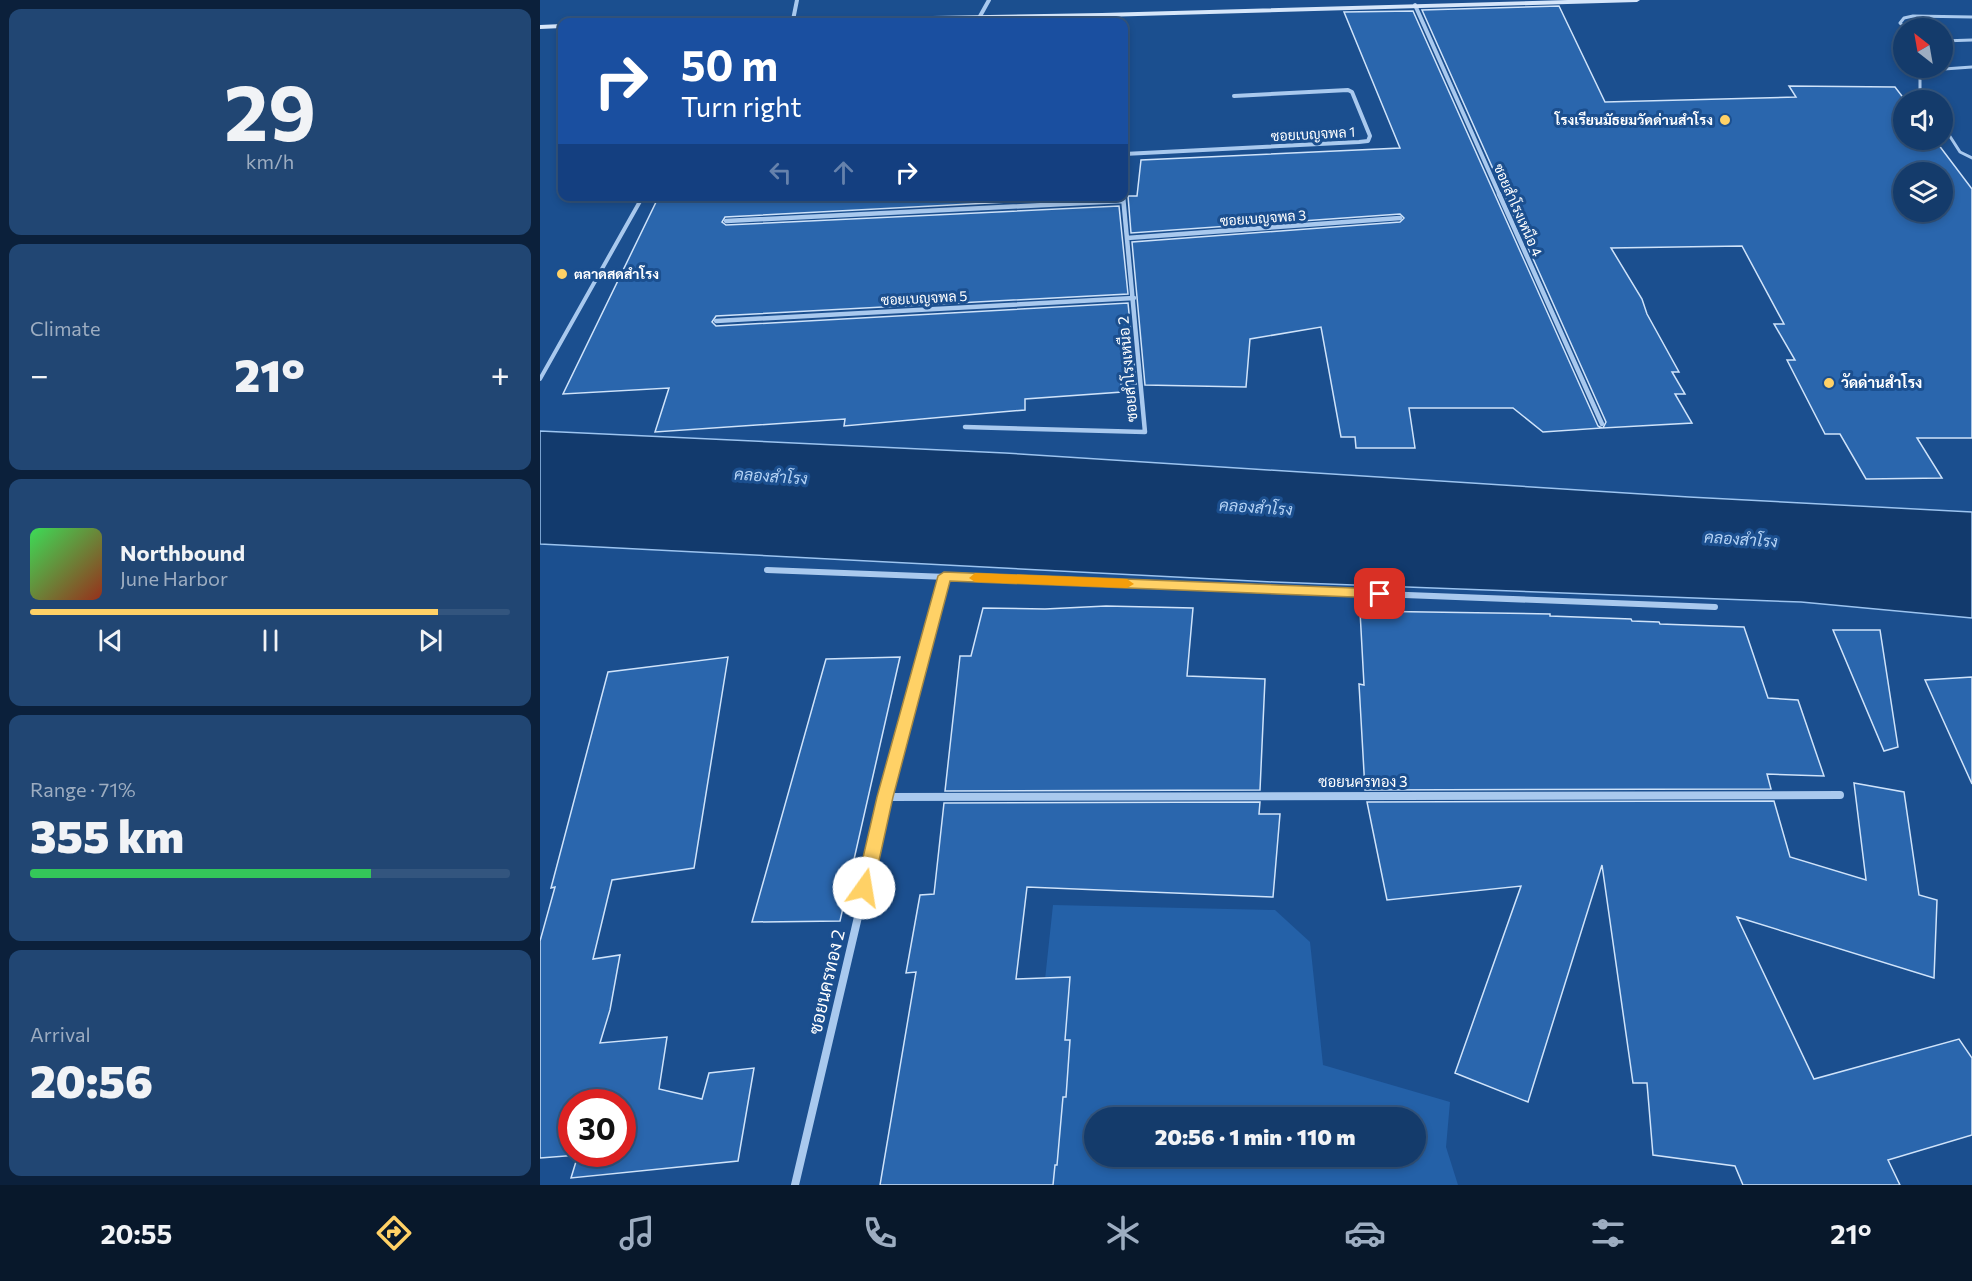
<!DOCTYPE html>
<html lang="en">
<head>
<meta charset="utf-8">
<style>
	body { margin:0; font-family:Commissioner,Sarabun,sans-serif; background:#214673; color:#f1f3f6; height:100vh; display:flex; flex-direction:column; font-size:22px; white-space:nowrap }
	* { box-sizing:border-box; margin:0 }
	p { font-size:20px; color:#9dadc1 }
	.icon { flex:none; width:33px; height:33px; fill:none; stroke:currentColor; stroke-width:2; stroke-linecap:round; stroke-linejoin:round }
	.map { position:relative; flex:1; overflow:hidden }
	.side { display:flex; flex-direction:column; gap:9px; padding:9px; background:#0b203b; width:540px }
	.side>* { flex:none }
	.guide { position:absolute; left:18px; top:18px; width:570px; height:183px; border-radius:12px; box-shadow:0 3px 9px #0003,0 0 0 2px #33557e; background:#1a4fa0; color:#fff; overflow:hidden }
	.needle { width:39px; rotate:329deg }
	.controls { position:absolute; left:1353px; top:18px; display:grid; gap:12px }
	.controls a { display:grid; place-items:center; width:60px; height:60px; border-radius:50%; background:#143b6b; box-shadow:0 3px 9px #0003,0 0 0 2px #33557e; font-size:30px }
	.speed { position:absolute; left:18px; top:1089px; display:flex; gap:12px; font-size:30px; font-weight:700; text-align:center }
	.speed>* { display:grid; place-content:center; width:78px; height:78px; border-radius:50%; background:#143b6b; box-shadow:0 3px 9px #0003,0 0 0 2px #33557e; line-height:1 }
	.speed .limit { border:9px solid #d22; background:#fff; color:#111 }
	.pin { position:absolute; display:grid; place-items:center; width:51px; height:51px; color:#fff; margin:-26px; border-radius:12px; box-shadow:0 3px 9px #0006 }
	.me { position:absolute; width:66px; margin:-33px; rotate:13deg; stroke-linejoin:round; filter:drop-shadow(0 0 4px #0008) }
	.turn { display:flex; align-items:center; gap:21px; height:126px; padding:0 24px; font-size:27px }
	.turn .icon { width:78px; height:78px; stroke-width:2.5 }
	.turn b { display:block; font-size:42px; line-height:51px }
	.lanes { display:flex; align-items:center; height:57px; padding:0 24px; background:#0003; justify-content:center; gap:30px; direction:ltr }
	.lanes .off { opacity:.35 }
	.big { font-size:45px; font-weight:800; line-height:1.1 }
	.side .widget { flex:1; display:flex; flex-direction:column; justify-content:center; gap:9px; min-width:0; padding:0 21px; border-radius:12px; background:#214673 }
	.side .dial { align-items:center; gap:0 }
	.dial b { font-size:78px; line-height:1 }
	.song { display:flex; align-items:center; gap:18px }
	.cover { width:72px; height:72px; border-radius:9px; background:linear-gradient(135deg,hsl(130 70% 55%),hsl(10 70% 35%)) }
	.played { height:6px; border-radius:3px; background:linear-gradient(90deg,#ffd166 85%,#33557e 85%) }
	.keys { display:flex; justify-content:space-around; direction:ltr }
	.heat { display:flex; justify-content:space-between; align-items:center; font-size:33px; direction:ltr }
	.charge { height:9px; border-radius:4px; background:linear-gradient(90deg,#34c759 71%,#33557e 0) }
	.trip { position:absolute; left:544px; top:1107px; width:342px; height:60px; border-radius:30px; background:#143b6b; box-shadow:0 3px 9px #0003,0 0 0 2px #33557e; font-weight:800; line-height:60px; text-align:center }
	.dock { display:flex; height:96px; justify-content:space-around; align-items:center; background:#08182b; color:#9dadc1 }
	.dock .icon { width:42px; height:42px }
	.dock .current { color:#ffd166 }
	.dock b { font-size:27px; color:#f1f3f6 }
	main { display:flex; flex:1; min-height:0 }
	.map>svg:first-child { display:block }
	.green { fill:#2461a8; fill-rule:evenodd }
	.water { fill:#123a6d; stroke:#9cc4f0; stroke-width:1.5 }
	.building { fill:#2a66ad; stroke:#cfe3fa; stroke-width:1.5; fill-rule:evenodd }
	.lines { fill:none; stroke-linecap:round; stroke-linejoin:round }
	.lane-far1 { stroke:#a9c9ee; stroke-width:3 }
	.lane { stroke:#a9c9ee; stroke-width:4 }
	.street-far3 { stroke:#a9c9ee; stroke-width:4 }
	.street-far2 { stroke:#a9c9ee; stroke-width:4.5 }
	.street-far1 { stroke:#a9c9ee; stroke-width:6 }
	.street { stroke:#a9c9ee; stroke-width:8 }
	.secondary { fill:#d6e6fa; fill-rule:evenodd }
	.route { fill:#ffd166; stroke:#a68842; stroke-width:1.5 }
	.slow { fill:#f59e0b }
	.poi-dot { fill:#ffd166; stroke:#1b4f8f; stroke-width:2 }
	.labels { text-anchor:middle; stroke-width:6; stroke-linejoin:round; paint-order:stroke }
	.far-poi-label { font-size:14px; font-weight:bold; fill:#fff; stroke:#1b4f8f; text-anchor:end }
	.far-street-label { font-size:14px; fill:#fff; stroke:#1b4f8f }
	.street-label { font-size:15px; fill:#fff; stroke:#1b4f8f }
	.poi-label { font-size:15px; font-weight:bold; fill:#fff; stroke:#1b4f8f; text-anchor:start }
	.water-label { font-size:16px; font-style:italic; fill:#b5d3f5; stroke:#1b4f8f }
	.near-street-label { font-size:18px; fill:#fff; stroke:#1b4f8f }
</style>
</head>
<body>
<main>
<section class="side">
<div class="widget dial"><b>29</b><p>km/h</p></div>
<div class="widget"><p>Climate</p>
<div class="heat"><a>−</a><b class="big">21°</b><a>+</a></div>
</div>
<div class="widget">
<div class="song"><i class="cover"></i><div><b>Northbound</b><p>June Harbor</p></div></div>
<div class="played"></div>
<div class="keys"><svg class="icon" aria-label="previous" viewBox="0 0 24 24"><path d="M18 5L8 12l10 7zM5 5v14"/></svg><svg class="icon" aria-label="pause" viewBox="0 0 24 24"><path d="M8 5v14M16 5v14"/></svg><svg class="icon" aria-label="next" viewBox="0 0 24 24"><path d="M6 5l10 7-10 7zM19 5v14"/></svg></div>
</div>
<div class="widget"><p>Range · 71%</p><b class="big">355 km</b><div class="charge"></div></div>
<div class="widget"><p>Arrival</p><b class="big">20:56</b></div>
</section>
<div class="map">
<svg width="1432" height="1185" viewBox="0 0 1432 1185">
	<rect width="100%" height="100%" fill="#1b4f8f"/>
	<!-- green -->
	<path class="green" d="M513,905L735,910L770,942L783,1065L910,1102L906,1147L918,1185H483ZM555,1118H876V1156H555Z"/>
	<!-- water -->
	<path class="water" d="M0,431L465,453L1149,497L1432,512V618L1261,602L734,582L0,544Z"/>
	<!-- building -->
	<path class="building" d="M1019,6L1065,102L1256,97L1249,86L1355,87L1365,100L1364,140H1395L1432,189V438H1377L1402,478L1326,479L1300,434H1285L1247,360H1255L1234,324H1244L1202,246L1071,248L1102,299L1107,314L1139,372H1132L1145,394H1135L1152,423L1063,428L1066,422L882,10ZM1364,172H1402V212H1364Z
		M873,11L1058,426L1062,428L1003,432L973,408H869L875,448H816L815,437H801L781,327L710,339L706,387L605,385L592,242L860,222L864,218L860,214L591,233L588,196H597L601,160L860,148L804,12Z
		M119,196H579L185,217L182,222L186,225L579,206L588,294L176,316L172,322L176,326L588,303L596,384H581L582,392L485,399V410L449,413L304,426L305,419L115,432L129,388L23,394Z
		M566,606L653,608L647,676L725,679L720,790L405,791L420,656H431L443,608L505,609Z
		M820,611L1010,614V616L1091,619L1092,621L1119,622L1120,624L1204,627L1228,698L1258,700L1284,776L1227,774L1231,789L825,790L819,684L824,685Z
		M1293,630H1340L1358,747L1344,751Z
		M188,657L154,868L72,880L53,959L80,955L70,1010L60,1043L127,1037L119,1089L162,1099L169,1073L214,1068L198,1161L31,1178L38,1155L0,1158V941L15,887L11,888L68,672ZM32,1102H82V1154H32Z
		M360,657L300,921L212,922L286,659Z
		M1432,677V784L1385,680Z
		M1314,783L1364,792L1379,895L1397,900L1394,978L1197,917L1274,1079L1419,1039L1432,1058V1135L1348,1160L1360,1185H1203L1195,1166L1113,1155L1107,1083H1093L1062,865L988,1102L915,1073L981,886L847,900L827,802L1234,801L1250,857L1326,880Z
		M720,802L719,814H740L733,897L487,887L476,979L530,977L525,1040H530L526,1097H523L517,1165H515L513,1185H340L376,972L366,973L380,895L394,894L404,803Z"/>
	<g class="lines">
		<!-- lane-far1 -->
		<path class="lane-far1" d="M1365,28L1360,23L1364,18L1373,16L1432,17
			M1402,41L1432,40
			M1388,100L1380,89V78L1390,70L1432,67
			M1402,124L1420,152L1432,158"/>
		<!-- lane -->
		<path class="lane" d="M0,379L103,196"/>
		<!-- street-far3 -->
		<path class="street-far3" d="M875,5L960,196
			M562,15V22
			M439,18L449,0
			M253,20L257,0
			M584,154L819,142L828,141L830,136L812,92L808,90L694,96"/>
		<!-- street-far2 -->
		<path class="street-far2" d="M959,194L1062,424
			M186,221L583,201
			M587,238L860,218
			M176,321L594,298
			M425,427L605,432L583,196"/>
		<!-- street-far1 -->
		<path class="street-far1" d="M227,570L1175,607
			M352,770L404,576"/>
		<!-- street -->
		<path class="street" d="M345,797L1300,795
			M255,1185L353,768"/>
		<!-- secondary -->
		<path class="secondary" d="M1028,0H1100L1097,2L562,17L246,22H158L161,20L562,13Z
			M22,24V28L0,29V25Z"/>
	</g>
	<!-- route -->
	<path class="route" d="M404,572L840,589L847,594L840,598L410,581L353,797L333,888L330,893L324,896L318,893L316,888L337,797L398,576Z"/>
	<!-- slow -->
	<path class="slow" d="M435,573L587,579L594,584L587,588L435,582L429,578Z"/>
	<!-- markers -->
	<g class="poi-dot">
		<circle cx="1185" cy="120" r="6"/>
		<circle cx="22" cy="274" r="6"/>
		<circle cx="1289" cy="383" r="6"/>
	</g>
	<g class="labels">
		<!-- far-poi labels -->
		<g class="far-poi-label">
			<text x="1173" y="125">โรงเรียนมัธยมวัดด่านสำโรง</text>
			<text x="34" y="279" text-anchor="start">ตลาดสดสำโรง</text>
		</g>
		<!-- far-street labels -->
		<g class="far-street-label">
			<text transform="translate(773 134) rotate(-3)" y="5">ซอยเบญจพล 1</text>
			<text transform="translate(978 210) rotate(66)" y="5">ซอยสำโรงเหนือ 4</text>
			<text transform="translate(723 218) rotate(-4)" y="5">ซอยเบญจพล 3</text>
			<text transform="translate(384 298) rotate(-3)" y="5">ซอยเบญจพล 5</text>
		</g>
		<!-- street labels -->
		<g class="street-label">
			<text transform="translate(588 369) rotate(-95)" y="5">ซอยสำโรงเหนือ 2</text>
			<text x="823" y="787">ซอยนครทอง 3</text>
		</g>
		<!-- poi labels -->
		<g class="poi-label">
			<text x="1301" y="388">วัดด่านสำโรง</text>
		</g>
		<!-- water labels -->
		<g class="water-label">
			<text transform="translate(231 476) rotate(4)" y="6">คลองสำโรง</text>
			<text transform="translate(716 507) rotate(4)" y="6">คลองสำโรง</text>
			<text transform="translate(1201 539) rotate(4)" y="6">คลองสำโรง</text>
		</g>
		<!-- near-street labels -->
		<g class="near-street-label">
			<text transform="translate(287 982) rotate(-77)" y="6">ซอยนครทอง 2</text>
		</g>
	</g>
</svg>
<div class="controls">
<a><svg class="needle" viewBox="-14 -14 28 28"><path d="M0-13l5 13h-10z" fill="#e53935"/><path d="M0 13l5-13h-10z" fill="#9dadc1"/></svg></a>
<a><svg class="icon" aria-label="sound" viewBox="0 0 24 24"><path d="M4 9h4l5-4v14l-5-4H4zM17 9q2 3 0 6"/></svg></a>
<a><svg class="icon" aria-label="layers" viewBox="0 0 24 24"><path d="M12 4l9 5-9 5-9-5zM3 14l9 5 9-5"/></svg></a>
</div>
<div class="speed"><div class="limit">30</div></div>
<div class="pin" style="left:840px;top:594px;background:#d93025"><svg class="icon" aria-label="arrive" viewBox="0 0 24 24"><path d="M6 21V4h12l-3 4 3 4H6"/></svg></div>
<svg class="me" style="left:324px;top:888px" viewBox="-20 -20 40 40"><circle r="19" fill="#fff"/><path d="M0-13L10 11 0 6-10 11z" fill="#ffd166"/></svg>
<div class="trip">20:56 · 1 min · 110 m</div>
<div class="guide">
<div class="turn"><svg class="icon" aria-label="right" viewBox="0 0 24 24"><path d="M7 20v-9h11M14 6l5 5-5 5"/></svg><div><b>50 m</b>Turn right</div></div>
<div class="lanes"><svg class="icon off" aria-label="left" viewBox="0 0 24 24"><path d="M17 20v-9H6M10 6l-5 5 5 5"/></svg><svg class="icon off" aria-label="ahead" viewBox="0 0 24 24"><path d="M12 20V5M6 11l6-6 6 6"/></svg><svg class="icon" aria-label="right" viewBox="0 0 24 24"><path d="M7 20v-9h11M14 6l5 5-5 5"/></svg></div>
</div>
</div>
</main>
<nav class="dock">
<b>20:55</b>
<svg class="icon current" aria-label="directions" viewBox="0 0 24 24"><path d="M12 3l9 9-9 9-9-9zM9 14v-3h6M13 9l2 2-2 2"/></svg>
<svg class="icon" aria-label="music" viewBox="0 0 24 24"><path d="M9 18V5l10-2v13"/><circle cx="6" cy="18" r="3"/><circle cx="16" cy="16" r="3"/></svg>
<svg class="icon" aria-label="phone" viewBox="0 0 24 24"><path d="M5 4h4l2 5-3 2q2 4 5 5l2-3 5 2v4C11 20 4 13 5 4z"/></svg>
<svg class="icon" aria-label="climate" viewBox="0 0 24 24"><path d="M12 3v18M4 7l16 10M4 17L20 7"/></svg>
<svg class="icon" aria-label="car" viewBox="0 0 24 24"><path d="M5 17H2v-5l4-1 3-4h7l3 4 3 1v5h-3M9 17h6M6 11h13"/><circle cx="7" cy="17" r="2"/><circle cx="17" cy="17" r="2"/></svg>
<svg class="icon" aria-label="filters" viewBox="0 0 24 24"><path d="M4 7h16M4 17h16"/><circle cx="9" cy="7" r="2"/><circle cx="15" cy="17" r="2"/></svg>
<b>21°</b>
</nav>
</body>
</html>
